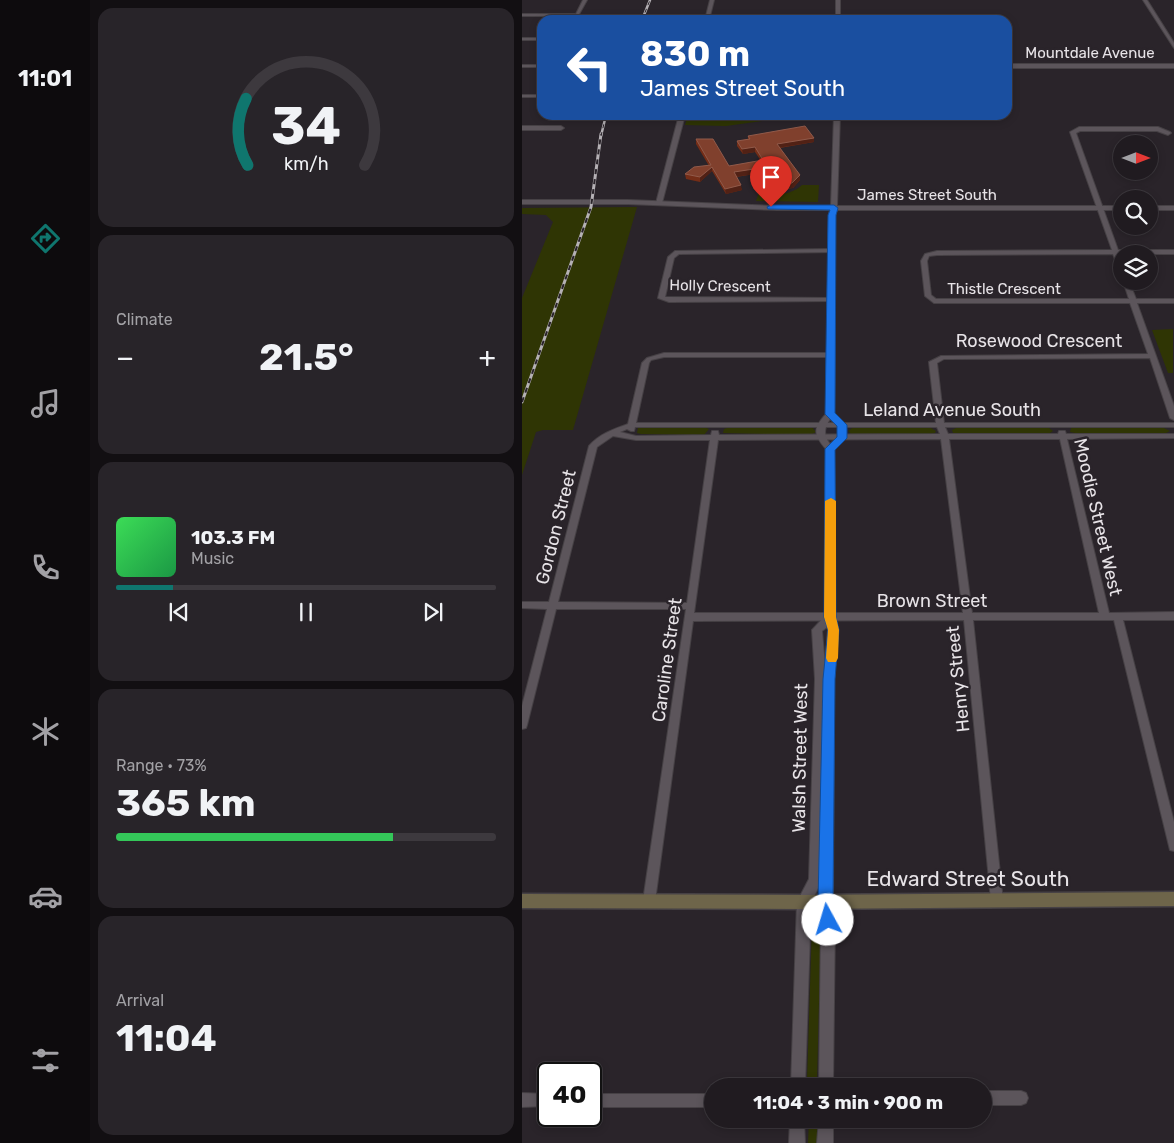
<!DOCTYPE html>
<html lang="en">
<head>
<meta charset="utf-8">
<style>
	body { margin:0; font-family:Rubik,sans-serif; background:#282429; color:#f1f3f6; height:100vh; display:flex; flex-direction:column; font-size:19px; white-space:nowrap }
	* { box-sizing:border-box; margin:0 }
	p { font-size:16px; color:#a2a1a5 }
	.icon { flex:none; width:28px; height:28px; fill:none; stroke:currentColor; stroke-width:2; stroke-linecap:round; stroke-linejoin:round }
	.map { position:relative; flex:1; overflow:hidden }
	.drawer { display:flex; flex-direction:column; gap:8px; padding:8px; background:#120f12; width:432px }
	.drawer>* { flex:none }
	.banner { position:absolute; left:15px; top:15px; width:475px; height:105px; border-radius:15px; box-shadow:0 2px 8px #0003,0 0 0 1px #3d393e; background:#1a4fa0; color:#fff; overflow:hidden }
	.needle { width:32px; rotate:90deg }
	.tools { position:absolute; left:591px; top:135px; display:grid; gap:10px }
	.tools a { display:grid; place-items:center; width:45px; height:45px; border-radius:50%; background:#201b20; box-shadow:0 2px 8px #0003,0 0 0 1px #3d393e; font-size:25px }
	.speed { position:absolute; left:15px; top:1062px; display:flex; gap:10px; font-size:25px; font-weight:700; text-align:center }
	.speed>* { display:grid; place-content:center; width:65px; height:65px; border-radius:50%; background:#201b20; box-shadow:0 2px 8px #0003,0 0 0 1px #3d393e; line-height:1 }
	.speed .limit { border:2px solid #111; border-radius:8px; background:#fff; color:#111 }
	.pin { position:absolute; display:grid; place-items:center; width:42px; height:42px; color:#fff; margin:-51px -21px; border-radius:50% 50% 50% 0; rotate:-45deg; box-shadow:0 0 5px #0007 }
	.pin .icon { rotate:45deg }
	.me { position:absolute; width:55px; margin:-28px; rotate:354deg; stroke-linejoin:round; filter:drop-shadow(0 0 4px #0008) }
	.turn { display:flex; align-items:center; gap:18px; height:105px; padding:0 20px; font-size:22px }
	.turn .icon { width:65px; height:65px; stroke-width:2.5 }
	.turn b { display:block; font-size:35px; line-height:42px }
	.big { font-size:38px; font-weight:700; line-height:1.1 }
	.drawer .card { flex:1; display:flex; flex-direction:column; justify-content:center; gap:8px; min-width:0; padding:0 18px; border-radius:15px; background:#282429 }
	.drawer .dial { align-items:center; gap:0 }
	.dial svg { height:130px; overflow:visible; fill:none; stroke:#3d393e; stroke-width:7; stroke-linecap:round; text-anchor:middle }
	.dial text { fill:#f1f3f6; stroke:none }
	.song { display:flex; align-items:center; gap:15px }
	.cover { width:60px; height:60px; border-radius:8px; background:linear-gradient(135deg,hsl(130 70% 55%),hsl(140 70% 35%)) }
	.played { height:5px; border-radius:2px; background:linear-gradient(90deg,#0f766e 15%,#3d393e 15%) }
	.keys { display:flex; justify-content:space-around; direction:ltr }
	.heat { display:flex; justify-content:space-between; align-items:center; font-size:28px; direction:ltr }
	.charge { height:8px; border-radius:4px; background:linear-gradient(90deg,#34c759 73%,#3d393e 0) }
	.trip { position:absolute; left:182px; top:1078px; width:288px; height:50px; border-radius:25px; background:#201b20; box-shadow:0 2px 8px #0003,0 0 0 1px #3d393e; font-weight:700; line-height:50px; text-align:center }
	main { display:flex; flex:1; min-height:0 }
	.tab-bar { display:flex; flex-direction:column; width:90px; justify-content:space-around; align-items:center; background:#0d0b0d; color:#a2a1a5 }
	.tab-bar .icon { width:35px; height:35px }
	.tab-bar .active { color:#0f766e }
	.tab-bar b { font-size:22px; color:#f1f3f6 }
	.map>svg:first-child { display:block }
	.green { fill:#2f3504 }
	.lines { fill:none; stroke-linecap:round; stroke-linejoin:round }
	.minor-casing { stroke:#464145; stroke-width:2 }
	.tertiary-casing { stroke:#464145; stroke-width:2 }
	.secondary-casing { stroke:#464145; stroke-width:3 }
	.minor { fill:#5c555b; fill-rule:evenodd }
	.tertiary { fill:#5c555b; fill-rule:evenodd }
	.secondary { fill:#6e654a; fill-rule:evenodd }
	.rail-far1-casing { stroke:#b5b1b5; stroke-width:2.5 }
	.rail-casing { stroke:#b5b1b5; stroke-width:3 }
	.rail-far1 { stroke:#2a242a; stroke-width:1; stroke-dasharray:4; stroke-linecap:butt }
	.rail { stroke:#2a242a; stroke-width:2; stroke-dasharray:5; stroke-linecap:butt }
	.wall { fill:#742d17 }
	.shaded-wall { fill:#512115 }
	.building { fill:#80402d; stroke:#905a4a }
	.route { fill:#1a73e8; stroke:#114b97 }
	.slow { fill:#f59e0b }
	.labels { text-anchor:middle; stroke-width:5; stroke-linejoin:round; paint-order:stroke }
	.far-street-label { font-size:15px; fill:#e7e3e7; stroke:#2a242a }
	.street-label { font-size:18px; fill:#e7e3e7; stroke:#2a242a }
	.near-street-label { font-size:21px; fill:#e7e3e7; stroke:#2a242a }
</style>
</head>
<body>
<main>
<nav class="tab-bar">
<b>11:01</b>
<svg class="icon active" aria-label="directions" viewBox="0 0 24 24"><path d="M12 3l9 9-9 9-9-9zM9 14v-3h6M13 9l2 2-2 2"/></svg>
<svg class="icon" aria-label="music" viewBox="0 0 24 24"><path d="M9 18V5l10-2v13"/><circle cx="6" cy="18" r="3"/><circle cx="16" cy="16" r="3"/></svg>
<svg class="icon" aria-label="phone" viewBox="0 0 24 24"><path d="M5 4h4l2 5-3 2q2 4 5 5l2-3 5 2v4C11 20 4 13 5 4z"/></svg>
<svg class="icon" aria-label="climate" viewBox="0 0 24 24"><path d="M12 3v18M4 7l16 10M4 17L20 7"/></svg>
<svg class="icon" aria-label="car" viewBox="0 0 24 24"><path d="M5 17H2v-5l4-1 3-4h7l3 4 3 1v5h-3M9 17h6M6 11h13"/><circle cx="7" cy="17" r="2"/><circle cx="17" cy="17" r="2"/></svg>
<svg class="icon" aria-label="filters" viewBox="0 0 24 24"><path d="M4 7h16M4 17h16"/><circle cx="9" cy="7" r="2"/><circle cx="15" cy="17" r="2"/></svg>
</nav>
<section class="drawer">
<div class="card dial"><svg viewBox="0 0 100 80">
<path d="M14 69A42 42 0 1 1 86 69"/>
<path d="M14 69A42 42 0 0 1 13 28" stroke="#0f766e"/>
<text x="50" y="56" font-size="32" font-weight="700">34</text>
<text x="50" y="72" font-size="11">km/h</text>
</svg></div>
<div class="card"><p>Climate</p>
<div class="heat"><a>−</a><b class="big">21.5°</b><a>+</a></div>
</div>
<div class="card">
<div class="song"><i class="cover"></i><div><b>103.3 FM</b><p>Music</p></div></div>
<div class="played"></div>
<div class="keys"><svg class="icon" aria-label="previous" viewBox="0 0 24 24"><path d="M18 5L8 12l10 7zM5 5v14"/></svg><svg class="icon" aria-label="pause" viewBox="0 0 24 24"><path d="M8 5v14M16 5v14"/></svg><svg class="icon" aria-label="next" viewBox="0 0 24 24"><path d="M6 5l10 7-10 7zM19 5v14"/></svg></div>
</div>
<div class="card"><p>Range · 73%</p><b class="big">365 km</b><div class="charge"></div></div>
<div class="card"><p>Arrival</p><b class="big">11:04</b></div>
</section>
<div class="map">
<svg width="652" height="1143" viewBox="0 0 652 1143">
	<rect width="100%" height="100%" fill="#2a242a"/>
	<!-- green -->
	<path class="green" d="M166,115H284L204,126L163,125Z
		M280,185H297L296,202L234,201L237,192C251,195 269,196 280,185Z
		M115,207L51,430H21L14,432L0,475V298L31,222L24,215L0,214V208Z
		M651,329V373H646L630,330Z
		M120,427H182L187,429L182,435L119,434L115,433L116,428Z
		M208,427H290L294,432L289,435L201,433L202,429Z
		M330,428H409L414,431L413,433L408,434L330,435L326,431Z
		M434,428H527L531,431L528,433H431L430,430Z
		M549,428H642L648,431L644,433H553L548,432Z
		M296,918L299,920L295,1082L293,1086H287L285,1081L290,924L292,919Z
		M287,1119H297L296,1143H286Z"/>
	<g class="lines">
		<!-- minor casing -->
		<g class="minor-casing">
			<path id="minor" d="M61,0H65L56,16H0V14H54Z
				M188,0H192L187,20H183Z
				M621,0H625L652,43V48Z
				M0,38H20V40H0Z
				M0,65H20V67H0Z
				M0,95H20V97H0Z
				M157,115H163L140,203L137,205L134,203Z
				M0,126H39L42,128L39,130H0Z
				M557,127H636L648,132L649,133L646,135L635,131H558L554,133L596,250H652V254H597L600,261V272L597,270L591,254L415,255L407,256L405,261L409,295L414,299H607L601,281H607L614,299H652V303H615L652,406V420L648,418L628,358L422,359L415,363L422,423H652V427H423L426,434H536L537,431H543L544,434H652V438L545,439L587,613L652,612V620H601L652,822V851L648,850L647,846L592,620H451L481,901L479,905L475,907L471,905L469,901L442,620L171,621L133,901L131,905L127,907L123,905L121,901L164,609H34L5,725L4,728L0,729V706L25,609L0,608V602H27L67,446C77,434 92,429 106,424L120,363L125,358L142,353H308L311,355L308,357H142L129,360L127,363L114,423H414L407,362L419,356L626,354L608,303H412L403,296L399,261L403,254L415,251L590,250L548,132ZM113,427H415L418,434L197,435L196,431H190L189,435L114,436L98,432L105,429L109,431H112ZM91,436L114,440H188L165,603L36,602L75,447ZM419,439L441,613H172L196,440ZM427,439H538L577,613H450Z
				M310,249L312,250V252L157,254L152,258L143,297L309,298L311,299V301L147,302L136,298L146,257L153,251Z
				M461,1091H499L504,1093L506,1098L504,1103L499,1105H461Z
				M0,1093L26,1094V1106L0,1107Z
				M69,1094H191V1107H69Z"/>
		</g>
		<!-- tertiary casing -->
		<g class="tertiary-casing">
			<path id="tertiary" d="M314,0H318V20H314Z
				M485,64H652V68H485Z
				M312,115H318L315,206H600V210H315L313,215L312,413L324,425V438L312,450L313,617L316,630L312,679L311,902L313,920L311,1086H297L299,920L298,884L289,903L283,1086H269L275,902L287,879L293,679L290,630L303,616L304,449C291,434 291,428 304,414L307,215L308,210H255L106,204H0V200H106L255,206H309ZM308,419L316,426V437L308,444C301,435 302,428 308,419ZM305,627L306,630L303,666L300,631Z
				M628,206H652V210H628Z
				M268,1119H282L283,1143H267Z
				M297,1119H311V1143H295Z"/>
		</g>
		<!-- secondary casing -->
		<g class="secondary-casing">
			<path id="secondary" d="M652,892V906L282,909L0,908V894L282,895Z"/>
		</g>
		<!-- minor -->
		<use href="#minor" class="minor"/>
		<!-- tertiary -->
		<use href="#tertiary" class="tertiary"/>
		<!-- secondary -->
		<use href="#secondary" class="secondary"/>
		<!-- rail-far1 casing -->
		<g class="rail-far1-casing">
			<path id="rail-far1" d="M120,20L128,0
				M79,136L84,115"/>
		</g>
		<!-- rail casing -->
		<g class="rail-casing">
			<path id="rail" d="M0,402L69,207L79,134"/>
		</g>
		<!-- rail-far1 -->
		<use href="#rail-far1" class="rail-far1"/>
		<!-- rail -->
		<use href="#rail" class="rail"/>
	</g>
	<!-- wall -->
	<path class="wall" d="M226,136L292,138V142L258,148L278,175V180L271,188L250,191L243,190L233,174L214,177L220,190L204,194L190,171L178,182L164,179L163,174L187,166L174,144V139L207,166L239,161L233,152L221,154L215,146V141L226,139Z"/>
	<!-- shaded-wall -->
	<path class="shaded-wall" d="M292,138V142L255,148V144Z
		M233,147V152L221,154L220,149Z
		M190,167V171L178,182V177Z
		M232,169L233,174L212,177V172Z
		M278,175V180L271,188L250,191L249,186Z
		M219,185L220,190L204,194L203,189Z"/>
	<!-- building -->
	<path class="building" d="M283,126L292,138L255,144L278,175L270,183L249,186L242,185L232,169L212,172L219,185L203,189L190,167L178,177L163,174L172,167L189,165L174,139H191L207,166L241,160L233,147L220,149L215,141L228,139L226,136Z"/>
	<!-- route -->
	<path class="route" d="M249,205H312L316,208L314,215L313,413L325,425V438L313,450L314,617L317,630L313,679L311,902L314,920L312,925L306,927L301,925L296,902L301,679L306,630L302,617L303,449L315,437V426L303,414L306,215L308,210L246,209L245,207Z"/>
	<!-- slow -->
	<path class="slow" d="M309,498L314,501V617L317,630L316,658L314,662H306L304,658L306,630L302,617L303,501Z"/>
	<g class="labels">
		<!-- far-street labels -->
		<g class="far-street-label">
			<text x="568" y="58">Mountdale Avenue</text>
			<text x="405" y="200">James Street South</text>
			<text transform="translate(198 286) rotate(1)" y="5">Holly Crescent</text>
			<text x="482" y="294">Thistle Crescent</text>
		</g>
		<!-- street labels -->
		<g class="street-label">
			<text x="517" y="347">Rosewood Crescent</text>
			<text x="430" y="416">Leland Avenue South</text>
			<text transform="translate(576 517) rotate(77)" y="6">Moodie Street West</text>
			<text transform="translate(34 527) rotate(-76)" y="6">Gordon Street</text>
			<text x="410" y="607">Brown Street</text>
			<text transform="translate(145 660) rotate(-82)" y="6">Caroline Street</text>
			<text transform="translate(436 679) rotate(-96)" y="6">Henry Street</text>
			<text transform="translate(278 758) rotate(-89)" y="6">Walsh Street West</text>
		</g>
		<!-- near-street labels -->
		<g class="near-street-label">
			<text x="446" y="886">Edward Street South</text>
		</g>
	</g>
</svg>
<div class="tools">
<a><svg class="needle" viewBox="-14 -14 28 28"><path d="M0-13l5 13h-10z" fill="#e53935"/><path d="M0 13l5-13h-10z" fill="#a2a1a5"/></svg></a>
<a><svg class="icon" aria-label="search" viewBox="0 0 24 24"><circle cx="10" cy="10" r="6"/><path d="M15 15l6 6"/></svg></a>
<a><svg class="icon" aria-label="layers" viewBox="0 0 24 24"><path d="M12 4l9 5-9 5-9-5zM3 14l9 5 9-5"/></svg></a>
</div>
<div class="speed"><div class="limit">40</div></div>
<div class="pin" style="left:249px;top:207px;background:#d93025"><svg class="icon" aria-label="arrive" viewBox="0 0 24 24"><path d="M6 21V4h12l-3 4 3 4H6"/></svg></div>
<svg class="me" style="left:306px;top:920px" viewBox="-20 -20 40 40"><circle r="19" fill="#fff"/><path d="M0-13L10 11 0 6-10 11z" fill="#1a73e8"/></svg>
<div class="trip">11:04 · 3 min · 900 m</div>
<div class="banner">
<div class="turn"><svg class="icon" aria-label="left" viewBox="0 0 24 24"><path d="M17 20v-9H6M10 6l-5 5 5 5"/></svg><div><b>830 m</b>James Street South</div></div>
</div>
</div>
</main>
</body>
</html>
